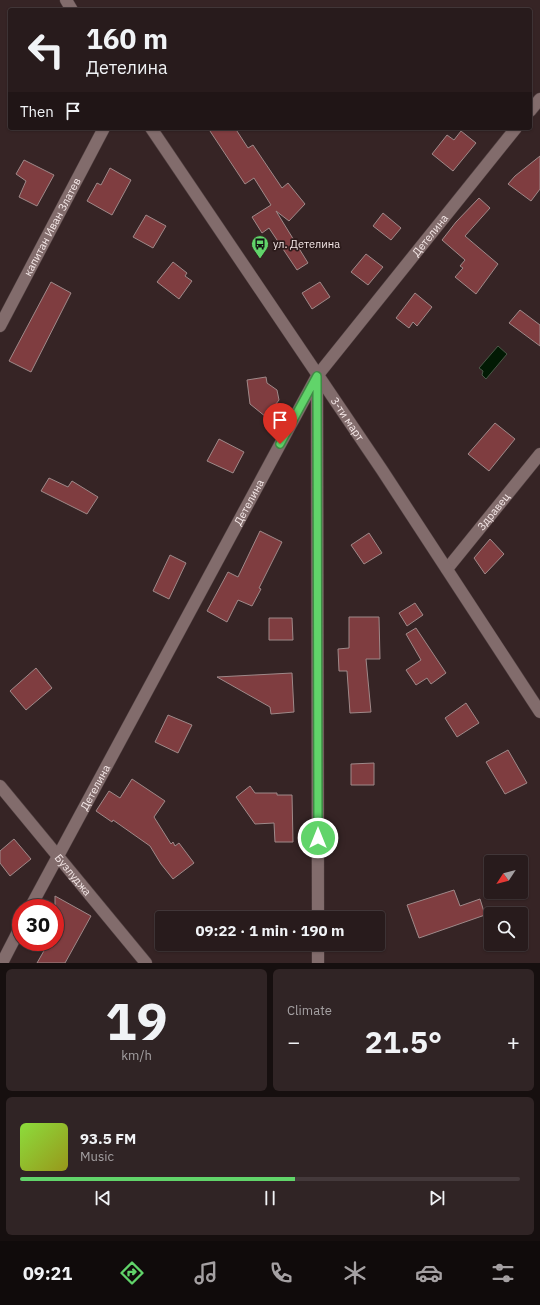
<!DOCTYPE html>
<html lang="en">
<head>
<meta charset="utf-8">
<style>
	body { margin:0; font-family:"IBM Plex Sans",sans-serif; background:#302425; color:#f1f3f6; height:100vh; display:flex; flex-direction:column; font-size:15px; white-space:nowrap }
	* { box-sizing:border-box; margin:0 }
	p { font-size:13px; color:#a5a1a3 }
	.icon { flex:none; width:22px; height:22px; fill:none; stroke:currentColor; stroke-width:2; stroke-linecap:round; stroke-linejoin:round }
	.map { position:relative; height:963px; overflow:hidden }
	.drawer { display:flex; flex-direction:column; gap:6px; padding:6px; background:#160f0f; flex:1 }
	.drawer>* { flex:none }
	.top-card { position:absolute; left:8px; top:8px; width:524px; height:122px; border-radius:4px; box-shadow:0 1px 3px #0004,0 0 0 1px #44393b; background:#281b1c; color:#f1f3f6; overflow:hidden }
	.needle { width:26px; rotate:234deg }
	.tools { position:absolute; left:484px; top:855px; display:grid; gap:8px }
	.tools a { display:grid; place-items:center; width:44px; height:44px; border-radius:4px; background:#281b1c; box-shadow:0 1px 3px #0004,0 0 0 1px #44393b; font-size:20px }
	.speed { position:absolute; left:12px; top:899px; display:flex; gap:8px; font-size:20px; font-weight:700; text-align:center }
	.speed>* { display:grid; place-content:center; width:52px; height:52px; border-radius:50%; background:#281b1c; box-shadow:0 1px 3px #0004,0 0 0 1px #44393b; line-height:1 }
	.speed .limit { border:6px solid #d22; background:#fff; color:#111 }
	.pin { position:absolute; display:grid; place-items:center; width:34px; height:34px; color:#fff; margin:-41px -17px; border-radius:50% 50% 50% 0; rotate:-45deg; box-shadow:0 0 4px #0007 }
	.pin .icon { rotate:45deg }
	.me { position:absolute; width:44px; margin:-22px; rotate:0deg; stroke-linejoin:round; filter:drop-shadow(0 0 3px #0008) }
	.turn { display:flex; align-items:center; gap:14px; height:84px; padding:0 12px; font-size:18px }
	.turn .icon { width:52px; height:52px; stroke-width:2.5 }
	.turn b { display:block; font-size:28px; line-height:34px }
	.then { display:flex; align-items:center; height:38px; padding:0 12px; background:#0003; gap:8px; font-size:15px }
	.big { font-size:30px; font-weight:700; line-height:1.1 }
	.drawer .tile { flex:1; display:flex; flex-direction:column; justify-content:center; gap:6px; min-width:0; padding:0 14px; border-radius:6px; background:#302425 }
	.drawer .dial { align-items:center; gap:0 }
	.dial b { font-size:52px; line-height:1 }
	.song { display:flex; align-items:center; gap:12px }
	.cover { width:48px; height:48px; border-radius:6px; background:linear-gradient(135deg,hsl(90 70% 55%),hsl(60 70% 35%)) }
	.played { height:4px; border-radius:2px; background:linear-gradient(90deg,#61d46a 55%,#44393b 55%) }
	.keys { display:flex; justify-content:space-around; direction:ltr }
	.heat { display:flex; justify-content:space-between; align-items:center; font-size:22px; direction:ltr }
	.drawer .tiles { flex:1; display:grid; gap:6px; grid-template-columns:1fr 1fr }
	.tile:last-child { grid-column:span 2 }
	.trip { position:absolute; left:155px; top:911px; width:230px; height:40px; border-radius:4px; background:#281b1c; box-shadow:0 1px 3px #0004,0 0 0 1px #44393b; font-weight:700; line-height:40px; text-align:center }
	.tab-bar { display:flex; height:64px; justify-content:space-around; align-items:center; background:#100b0b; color:#a5a1a3 }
	.tab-bar .icon { width:28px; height:28px }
	.tab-bar .selected { color:#61d46a }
	.tab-bar b { font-size:18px; color:#f1f3f6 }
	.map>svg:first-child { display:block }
	.water { fill:#021a04; stroke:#4b5848 }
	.building { fill:#7f3d40; stroke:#9f8989 }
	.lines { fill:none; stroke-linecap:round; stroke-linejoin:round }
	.street-casing { stroke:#514142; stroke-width:13 }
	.secondary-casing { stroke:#514142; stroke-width:13 }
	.street { stroke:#826c6c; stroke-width:12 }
	.secondary { stroke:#826c6c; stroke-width:12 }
	.route-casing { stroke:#3f8a45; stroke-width:10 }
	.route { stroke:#61d46a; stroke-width:7 }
	.labels { text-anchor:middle; stroke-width:3.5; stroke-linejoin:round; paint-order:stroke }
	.street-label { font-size:11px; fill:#f4e7e7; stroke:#2c1b1b }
	.poi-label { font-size:11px; fill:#f4e7e7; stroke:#2c1b1b; text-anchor:start }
</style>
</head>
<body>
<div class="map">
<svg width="540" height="963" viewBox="0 0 540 963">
	<rect width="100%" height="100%" fill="#362425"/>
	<!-- water -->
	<path class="water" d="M498,346L507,354L486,379L482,375L483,371L479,368Z"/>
	<!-- building -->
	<path class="building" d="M208,128H235L248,148L253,145L282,188L288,183L305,204L289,221L276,211L308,263L297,270L269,228L262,233L252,217L271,205L254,178L245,184Z
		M461,131L476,143L453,171L432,154L447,135L454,140Z
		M540,156V189L531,201L508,184L515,176Z
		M24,160L54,175L37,206L19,197L26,181L16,174Z
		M110,168L131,180L112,215L87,201L97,183L101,185Z
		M479,198L490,208L465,236L498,264L476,294L455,277L463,268L460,266L465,260L442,240L456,222Z
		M383,213L401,228L391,240L373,226Z
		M146,215L166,226L153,248L133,237Z
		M366,254L383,267L368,285L351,272Z
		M173,262L187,273L185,276L192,281L179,299L157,282Z
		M51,282L71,293L31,372L9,361Z
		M320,282L330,297L312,309L302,293Z
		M415,293L432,307L417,326L413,322L409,328L396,318Z
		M520,310L540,325V346L509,323Z
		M266,377L267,383L277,390L279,400L266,417L250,404L247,380Z
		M495,423L515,439L489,471L468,454Z
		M219,439L244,452L233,473L207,461Z
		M49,478L68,487L72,481L98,497L87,514L41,491Z
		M260,531L282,542L259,588L261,589L252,606L238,600L227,622L207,611L228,572L238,577Z
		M369,533L382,553L364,564L351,545Z
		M490,539L504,554L485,574L474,558Z
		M170,555L186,563L169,599L153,591Z
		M415,603L423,615L407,626L399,613Z
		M349,617H379L380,659H366L371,712L350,713L347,671H339L338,649L349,648Z
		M269,618H292L293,640H269Z
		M416,628L446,673L431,684L427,678L416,685L406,670L421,660L406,634Z
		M36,668L52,688L26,710L10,691Z
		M292,673L294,712L271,714L270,707L217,677Z
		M466,703L479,723L457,737L445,718Z
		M168,715L192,725L178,753L155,742Z
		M508,750L527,783L505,794L486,762Z
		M374,763V785H351V764Z
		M132,779L165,801L154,817L171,844L173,842L175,846L179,843L194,863L173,879L161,864L150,846L113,820L112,822L96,811L109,791L120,798Z
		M250,786L255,793H277V795H292L293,842H275L274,823L255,824L236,797Z
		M14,839L31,859L10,876L0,863V851Z
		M454,890L460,906L480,899L485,915L419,938L407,905Z
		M55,896L91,916L65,963H37L49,942H55Z"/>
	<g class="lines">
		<!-- street casing -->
		<g class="street-casing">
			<g id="street">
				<path d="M530,111L540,99"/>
				<path id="s1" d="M0,326L104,128"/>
				<path d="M317,377L318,918"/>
				<path id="s2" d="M447,569L540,454"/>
				<path id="s3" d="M0,786L146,963"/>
				<path id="s4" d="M30,908L317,376L516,128"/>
				<path d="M318,944V963"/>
				<path d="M2,963L21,926"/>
			</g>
		</g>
		<!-- secondary casing -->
		<g class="secondary-casing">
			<g id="secondary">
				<path d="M66,0L72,10"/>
				<path id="s5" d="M151,128L382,470L540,712"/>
			</g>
		</g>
		<!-- street -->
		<use href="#street" class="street"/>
		<!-- secondary -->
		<use href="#secondary" class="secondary"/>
	</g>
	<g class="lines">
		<!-- route casing -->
		<g class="route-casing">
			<path id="route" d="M280,444L317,376L318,838"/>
		</g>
		<!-- route -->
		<use href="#route" class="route"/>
	</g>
	<!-- icons -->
	<defs>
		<g id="bus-pin" transform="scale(0.9)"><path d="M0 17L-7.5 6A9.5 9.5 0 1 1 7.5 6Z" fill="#61d46a" stroke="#2c1b1b"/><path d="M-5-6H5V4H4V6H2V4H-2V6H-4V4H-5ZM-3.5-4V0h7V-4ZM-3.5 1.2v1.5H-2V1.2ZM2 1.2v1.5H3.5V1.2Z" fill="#111"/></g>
	</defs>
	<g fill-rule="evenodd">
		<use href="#bus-pin" x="260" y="244"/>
	</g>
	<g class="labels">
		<!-- street labels -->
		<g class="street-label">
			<text dy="4" stroke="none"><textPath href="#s1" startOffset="112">капитан Иван Златев</textPath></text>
			<text dy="4" stroke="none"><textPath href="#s4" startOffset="785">Детелина</textPath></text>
			<text dy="4" stroke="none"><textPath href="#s5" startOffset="351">3-ти март</textPath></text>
			<text dy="4" stroke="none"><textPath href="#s4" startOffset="461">Детелина</textPath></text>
			<text dy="4" stroke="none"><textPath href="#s2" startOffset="74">Здравец</textPath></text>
			<text dy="4" stroke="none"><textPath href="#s4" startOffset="137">Детелина</textPath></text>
			<text dy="4" stroke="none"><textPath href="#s3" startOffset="115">Бузлуджа</textPath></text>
		</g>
		<!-- poi labels -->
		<g class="poi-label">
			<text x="273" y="248">ул. Детелина</text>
		</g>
	</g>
</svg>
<div class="tools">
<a><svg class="needle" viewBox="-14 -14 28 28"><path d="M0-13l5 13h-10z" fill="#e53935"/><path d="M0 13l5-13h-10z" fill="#a5a1a3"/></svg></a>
<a><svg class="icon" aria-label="search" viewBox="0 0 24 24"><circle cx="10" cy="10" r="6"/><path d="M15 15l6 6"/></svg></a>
</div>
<div class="speed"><div class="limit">30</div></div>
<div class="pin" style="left:280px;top:444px;background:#d93025"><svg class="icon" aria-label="arrive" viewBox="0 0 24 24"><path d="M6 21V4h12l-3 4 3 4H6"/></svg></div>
<svg class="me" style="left:318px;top:838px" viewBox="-20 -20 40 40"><circle r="17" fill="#61d46a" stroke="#fff" stroke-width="3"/><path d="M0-11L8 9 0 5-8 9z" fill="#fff"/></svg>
<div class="trip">09:22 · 1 min · 190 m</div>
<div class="top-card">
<div class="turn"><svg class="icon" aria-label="left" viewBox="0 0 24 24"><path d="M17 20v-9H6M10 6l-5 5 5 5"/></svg><div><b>160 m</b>Детелина</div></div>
<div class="then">Then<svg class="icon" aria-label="arrive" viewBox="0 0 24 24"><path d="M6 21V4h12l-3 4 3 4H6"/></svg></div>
</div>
</div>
<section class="drawer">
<div class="tiles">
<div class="tile dial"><b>19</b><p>km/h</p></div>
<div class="tile"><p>Climate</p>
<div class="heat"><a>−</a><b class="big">21.5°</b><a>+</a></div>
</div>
<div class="tile">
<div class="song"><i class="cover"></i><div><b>93.5 FM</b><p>Music</p></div></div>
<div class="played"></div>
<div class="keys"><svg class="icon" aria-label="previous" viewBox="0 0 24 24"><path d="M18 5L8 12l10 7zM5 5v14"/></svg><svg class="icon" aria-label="pause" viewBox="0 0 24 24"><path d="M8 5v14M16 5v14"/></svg><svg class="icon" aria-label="next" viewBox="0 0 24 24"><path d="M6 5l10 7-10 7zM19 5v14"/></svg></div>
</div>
</div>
</section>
<nav class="tab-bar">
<b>09:21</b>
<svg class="icon selected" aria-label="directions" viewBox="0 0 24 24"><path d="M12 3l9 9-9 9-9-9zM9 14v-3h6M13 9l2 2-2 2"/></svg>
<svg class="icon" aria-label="music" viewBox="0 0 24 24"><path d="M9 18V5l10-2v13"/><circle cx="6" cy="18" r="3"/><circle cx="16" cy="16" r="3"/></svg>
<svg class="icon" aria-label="phone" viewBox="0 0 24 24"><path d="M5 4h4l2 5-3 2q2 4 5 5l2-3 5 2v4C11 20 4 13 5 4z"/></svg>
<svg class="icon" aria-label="climate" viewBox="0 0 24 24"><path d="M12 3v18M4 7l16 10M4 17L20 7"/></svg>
<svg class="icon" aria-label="car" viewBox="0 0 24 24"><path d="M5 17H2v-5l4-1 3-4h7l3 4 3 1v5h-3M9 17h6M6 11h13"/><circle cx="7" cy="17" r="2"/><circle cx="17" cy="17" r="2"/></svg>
<svg class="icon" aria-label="filters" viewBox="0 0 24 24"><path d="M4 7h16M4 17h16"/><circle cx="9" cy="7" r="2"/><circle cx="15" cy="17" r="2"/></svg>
</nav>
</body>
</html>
